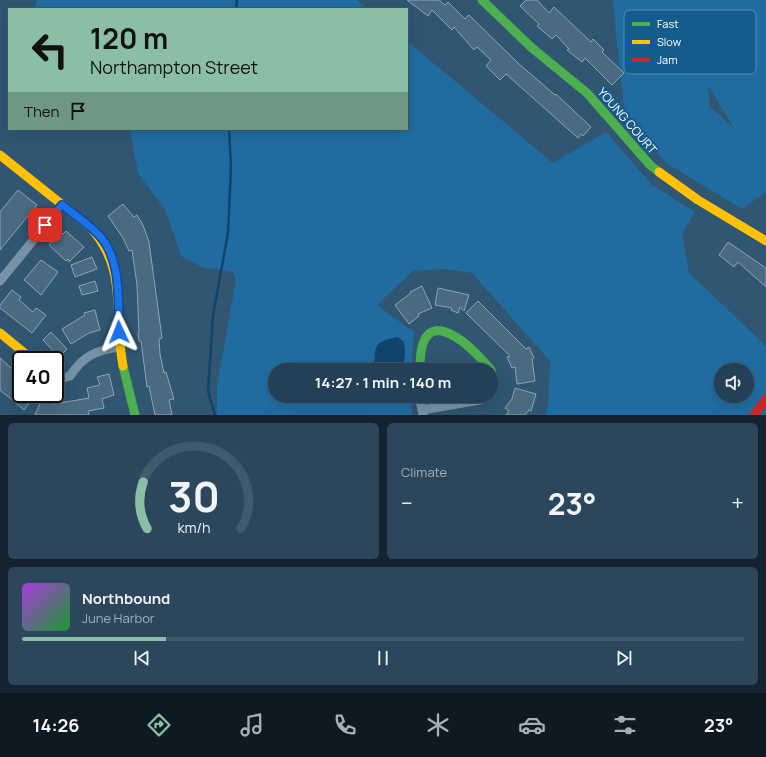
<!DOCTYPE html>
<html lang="en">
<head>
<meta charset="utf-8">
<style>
	body { margin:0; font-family:Manrope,sans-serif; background:#2c475c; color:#f1f3f6; height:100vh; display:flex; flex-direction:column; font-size:15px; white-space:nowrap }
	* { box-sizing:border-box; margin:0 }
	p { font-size:13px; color:#a3afb9 }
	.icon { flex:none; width:22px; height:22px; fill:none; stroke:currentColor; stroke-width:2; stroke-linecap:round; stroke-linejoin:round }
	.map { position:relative; height:415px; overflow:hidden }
	.details { display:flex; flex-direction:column; gap:8px; padding:8px; background:#14232f; flex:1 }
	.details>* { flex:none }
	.banner { position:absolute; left:8px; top:8px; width:400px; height:122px; border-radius:0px; box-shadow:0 4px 16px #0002,0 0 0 1px #41596c; background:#8abfa5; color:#111; overflow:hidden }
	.controls { position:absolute; left:714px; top:363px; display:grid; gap:8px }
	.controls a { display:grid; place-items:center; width:40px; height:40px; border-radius:50%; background:#244056; box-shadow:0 4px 16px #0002,0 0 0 1px #41596c; font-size:20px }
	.speed { position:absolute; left:12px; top:351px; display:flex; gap:8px; font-size:20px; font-weight:700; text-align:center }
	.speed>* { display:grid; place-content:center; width:52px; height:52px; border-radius:50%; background:#244056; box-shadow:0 4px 16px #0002,0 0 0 1px #41596c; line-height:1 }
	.speed .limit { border:2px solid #111; border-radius:6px; background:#fff; color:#111 }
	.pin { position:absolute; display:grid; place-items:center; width:34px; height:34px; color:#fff; margin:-17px; border-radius:8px; box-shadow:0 2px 6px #0006 }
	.me { position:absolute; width:44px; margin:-22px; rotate:358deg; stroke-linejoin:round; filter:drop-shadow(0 0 3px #0008) }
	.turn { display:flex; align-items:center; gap:14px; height:84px; padding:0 16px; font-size:18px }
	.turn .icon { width:52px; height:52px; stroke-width:2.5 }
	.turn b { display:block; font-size:28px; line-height:34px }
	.then { display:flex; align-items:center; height:38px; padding:0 16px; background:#0003; gap:8px; font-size:15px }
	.big { font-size:30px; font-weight:700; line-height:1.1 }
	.details .widget { flex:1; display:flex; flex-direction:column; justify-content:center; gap:6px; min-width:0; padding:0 14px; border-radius:6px; background:#2c475c }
	.details .dial { align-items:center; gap:0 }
	.dial svg { height:104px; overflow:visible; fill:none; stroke:#41596c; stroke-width:7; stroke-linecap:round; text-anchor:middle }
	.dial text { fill:#f1f3f6; stroke:none }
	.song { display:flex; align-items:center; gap:12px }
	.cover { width:48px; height:48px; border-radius:6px; background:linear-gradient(135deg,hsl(280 70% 55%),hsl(130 70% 35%)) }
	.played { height:4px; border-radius:2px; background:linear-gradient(90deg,#8abfa5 20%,#41596c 20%) }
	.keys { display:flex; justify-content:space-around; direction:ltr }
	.heat { display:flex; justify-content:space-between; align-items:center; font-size:22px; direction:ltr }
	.details .tiles { flex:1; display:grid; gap:8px; grid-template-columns:1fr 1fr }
	.widget:last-child { grid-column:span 2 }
	.trip { position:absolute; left:268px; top:363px; width:230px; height:40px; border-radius:20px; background:#244056; box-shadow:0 4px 16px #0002,0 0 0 1px #41596c; font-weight:700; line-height:40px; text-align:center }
	.menu { display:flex; height:64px; justify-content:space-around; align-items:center; background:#0e1a22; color:#a3afb9 }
	.menu .icon { width:28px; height:28px }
	.menu .current { color:#8abfa5 }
	.menu b { font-size:18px; color:#f1f3f6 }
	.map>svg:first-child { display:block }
	.green { fill:#206ca1; fill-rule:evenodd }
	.water { fill:#10446b }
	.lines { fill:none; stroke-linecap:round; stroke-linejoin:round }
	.stream { stroke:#10446b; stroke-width:2.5 }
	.building { fill:#4a6a81; stroke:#8ca4b4 }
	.street { stroke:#7792a6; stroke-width:9 }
	.fast { stroke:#4caf50; stroke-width:9 }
	.slow { stroke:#ffc107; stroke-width:9 }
	.jam { stroke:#c62828; stroke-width:9 }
	.route-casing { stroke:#114b97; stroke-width:10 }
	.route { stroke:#1a73e8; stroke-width:7 }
	.labels { text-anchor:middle; stroke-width:4; stroke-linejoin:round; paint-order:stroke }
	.street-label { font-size:12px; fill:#fff; stroke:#145b8e }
	.key { fill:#145b8e; stroke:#5a8cb0; stroke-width:1 }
	.key-label { font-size:11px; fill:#fff }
</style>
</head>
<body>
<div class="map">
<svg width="766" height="415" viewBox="0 0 766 415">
	<rect width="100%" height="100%" fill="#305672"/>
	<!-- green -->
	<path class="green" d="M37,0H357L368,9H34Z
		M614,0H766V192L742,209L666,163L625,117L613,4ZM708,87H709L734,128L710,107Z
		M407,41L553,163L606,132L652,185L695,212L682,233L689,273L766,346V415H545L548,405L550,361L472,273L446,269L413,271L377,305L415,333L413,341L412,370H403L405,366L374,351L375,359L371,370H275V396H363L364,401L373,403L383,396H411L412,415H217V386L236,280L233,272L202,267L181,256L166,211L138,173L130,129H407ZM721,370H747V396H721Z"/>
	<!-- water -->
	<path class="water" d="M398,337L404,342L405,352L403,370H371C382,350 364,344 398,337Z"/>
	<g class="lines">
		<!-- stream -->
		<path class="stream" d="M236,9L237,0
			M215,415L208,391L213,315L228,233L231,167L229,129"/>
	</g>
	<!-- building -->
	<path class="building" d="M407,0H439L445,5L448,2L465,19L469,15L519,64L555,95L556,94L591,127L583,136L581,134L578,138L506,74L500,80L486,66L491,60L477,47L474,50L454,27L452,30L432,10L428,16Z
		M526,0H537L549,13L554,7L591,42L593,39L604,50L602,52L624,73L612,85L585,58L582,62L567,50L569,49L556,35L552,39L537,26L539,24L520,6Z
		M18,190L37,205L0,250V212Z
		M123,204L134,217L137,215L143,225L149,242L162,338L159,339L160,354L164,373L166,372L174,399L169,400L172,415H155L149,386L147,387L141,341H139L138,333H139L137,285L132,250L129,251L123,238L108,216Z
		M60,231L63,234L66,231L84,247L69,262L68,259L66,261L49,245Z
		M728,242L766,268V287L738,262L734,267L719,255Z
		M92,257L97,269L75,277L71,265Z
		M41,260L58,272L41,295L24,280Z
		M95,281L98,291L82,295L79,286Z
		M422,286L432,308L418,314L419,316L409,324L395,305L411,293L410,292Z
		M438,288L469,295L464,311L460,307L458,313L451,310L452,308L435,305Z
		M12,290L21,297L19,300L33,312L36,308L46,315L32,333L0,308V305Z
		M478,301L526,349L529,347L534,358L532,359L535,381L517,384L515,367L512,368L507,357L510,356L466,313Z
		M95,310L100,330L89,333L71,344L62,329L85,315L84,313Z
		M51,332L67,349L59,357L43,340Z
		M0,358L21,377V384L13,394H36L24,410L0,390Z
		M109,374L114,395L102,399L104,408L88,411L89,415H35L42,399L54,404L89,398L87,388L100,385L97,377Z
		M515,388L536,394L531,411L529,410L525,415H506L509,411L505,408L512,399Z"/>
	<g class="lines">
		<!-- street -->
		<path class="street" d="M0,281L62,205
			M491,371L493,378L491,390
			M55,377L59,379L70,376C83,356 96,350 120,347
			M419,396L423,414
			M422,410L480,400L486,396"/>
		<!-- fast -->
		<path class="fast" d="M482,0L532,48L587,93L650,165L659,172
			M123,366L135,415
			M420,370C419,299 466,340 491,370"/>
		<!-- slow -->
		<path class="slow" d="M0,155L90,227C129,270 113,314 123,366
			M659,172L698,200L766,241
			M0,333L33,360"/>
		<!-- jam -->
		<path class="jam" d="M754,415L766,399"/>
	</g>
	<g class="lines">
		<!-- route casing -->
		<g class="route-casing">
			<path id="route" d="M45,225L62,205C74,214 87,223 98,234C122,258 118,301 119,332"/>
		</g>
		<!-- route -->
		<use href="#route" class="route"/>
	</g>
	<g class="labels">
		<!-- street labels -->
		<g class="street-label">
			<text transform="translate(627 121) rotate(49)" y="4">YOUNG COURT</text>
		</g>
	</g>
	<!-- legend -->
	<rect x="624" y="10" width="132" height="64" rx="6" class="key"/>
	<rect x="632" y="22" width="18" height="4" fill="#4caf50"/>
	<rect x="632" y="40" width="18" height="4" fill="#ffc107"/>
	<rect x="632" y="58" width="18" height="4" fill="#c62828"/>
	<g class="key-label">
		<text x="657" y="28">Fast</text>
		<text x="657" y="46">Slow</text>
		<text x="657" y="64">Jam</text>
	</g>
</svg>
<div class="controls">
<a><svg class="icon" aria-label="sound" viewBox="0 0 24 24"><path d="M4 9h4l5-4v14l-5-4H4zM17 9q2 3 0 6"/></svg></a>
</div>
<div class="speed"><div class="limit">40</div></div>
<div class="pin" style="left:45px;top:225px;background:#d93025"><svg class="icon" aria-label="arrive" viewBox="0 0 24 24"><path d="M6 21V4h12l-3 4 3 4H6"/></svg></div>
<svg class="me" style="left:119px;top:332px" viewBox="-20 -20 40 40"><path d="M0-17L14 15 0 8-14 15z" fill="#1a73e8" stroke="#fff" stroke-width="4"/></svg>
<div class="trip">14:27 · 1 min · 140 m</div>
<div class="banner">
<div class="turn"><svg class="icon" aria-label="left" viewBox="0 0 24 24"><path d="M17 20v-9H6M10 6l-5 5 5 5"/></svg><div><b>120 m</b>Northampton Street</div></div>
<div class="then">Then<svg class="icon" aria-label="arrive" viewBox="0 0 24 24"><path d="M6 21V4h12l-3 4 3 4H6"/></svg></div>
</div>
</div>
<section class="details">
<div class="tiles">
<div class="widget dial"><svg viewBox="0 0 100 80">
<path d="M14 69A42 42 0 1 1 86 69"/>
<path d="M14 69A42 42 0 0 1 11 33" stroke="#8abfa5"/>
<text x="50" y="56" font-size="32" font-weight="700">30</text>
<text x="50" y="72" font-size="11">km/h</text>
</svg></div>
<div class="widget"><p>Climate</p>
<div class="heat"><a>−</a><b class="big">23°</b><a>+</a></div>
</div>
<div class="widget">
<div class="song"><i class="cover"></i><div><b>Northbound</b><p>June Harbor</p></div></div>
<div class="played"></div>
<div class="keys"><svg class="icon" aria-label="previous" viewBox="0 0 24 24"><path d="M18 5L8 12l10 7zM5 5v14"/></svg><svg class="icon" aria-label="pause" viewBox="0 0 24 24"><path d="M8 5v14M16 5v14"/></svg><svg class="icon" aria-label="next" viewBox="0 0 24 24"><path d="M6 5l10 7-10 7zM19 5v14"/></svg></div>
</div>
</div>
</section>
<nav class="menu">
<b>14:26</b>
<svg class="icon current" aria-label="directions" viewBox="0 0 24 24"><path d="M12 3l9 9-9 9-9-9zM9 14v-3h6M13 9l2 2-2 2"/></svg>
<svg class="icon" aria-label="music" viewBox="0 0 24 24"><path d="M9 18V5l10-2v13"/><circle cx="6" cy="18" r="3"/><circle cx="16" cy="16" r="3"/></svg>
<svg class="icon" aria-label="phone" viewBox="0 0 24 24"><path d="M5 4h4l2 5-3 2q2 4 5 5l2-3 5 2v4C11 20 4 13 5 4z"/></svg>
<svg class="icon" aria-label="climate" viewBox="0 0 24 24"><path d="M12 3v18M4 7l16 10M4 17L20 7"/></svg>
<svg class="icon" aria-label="car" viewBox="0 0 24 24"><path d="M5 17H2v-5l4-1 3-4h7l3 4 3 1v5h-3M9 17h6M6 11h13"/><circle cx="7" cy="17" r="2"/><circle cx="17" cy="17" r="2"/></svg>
<svg class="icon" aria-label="filters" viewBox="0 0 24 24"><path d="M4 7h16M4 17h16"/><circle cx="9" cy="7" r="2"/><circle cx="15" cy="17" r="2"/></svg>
<b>23°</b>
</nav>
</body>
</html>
